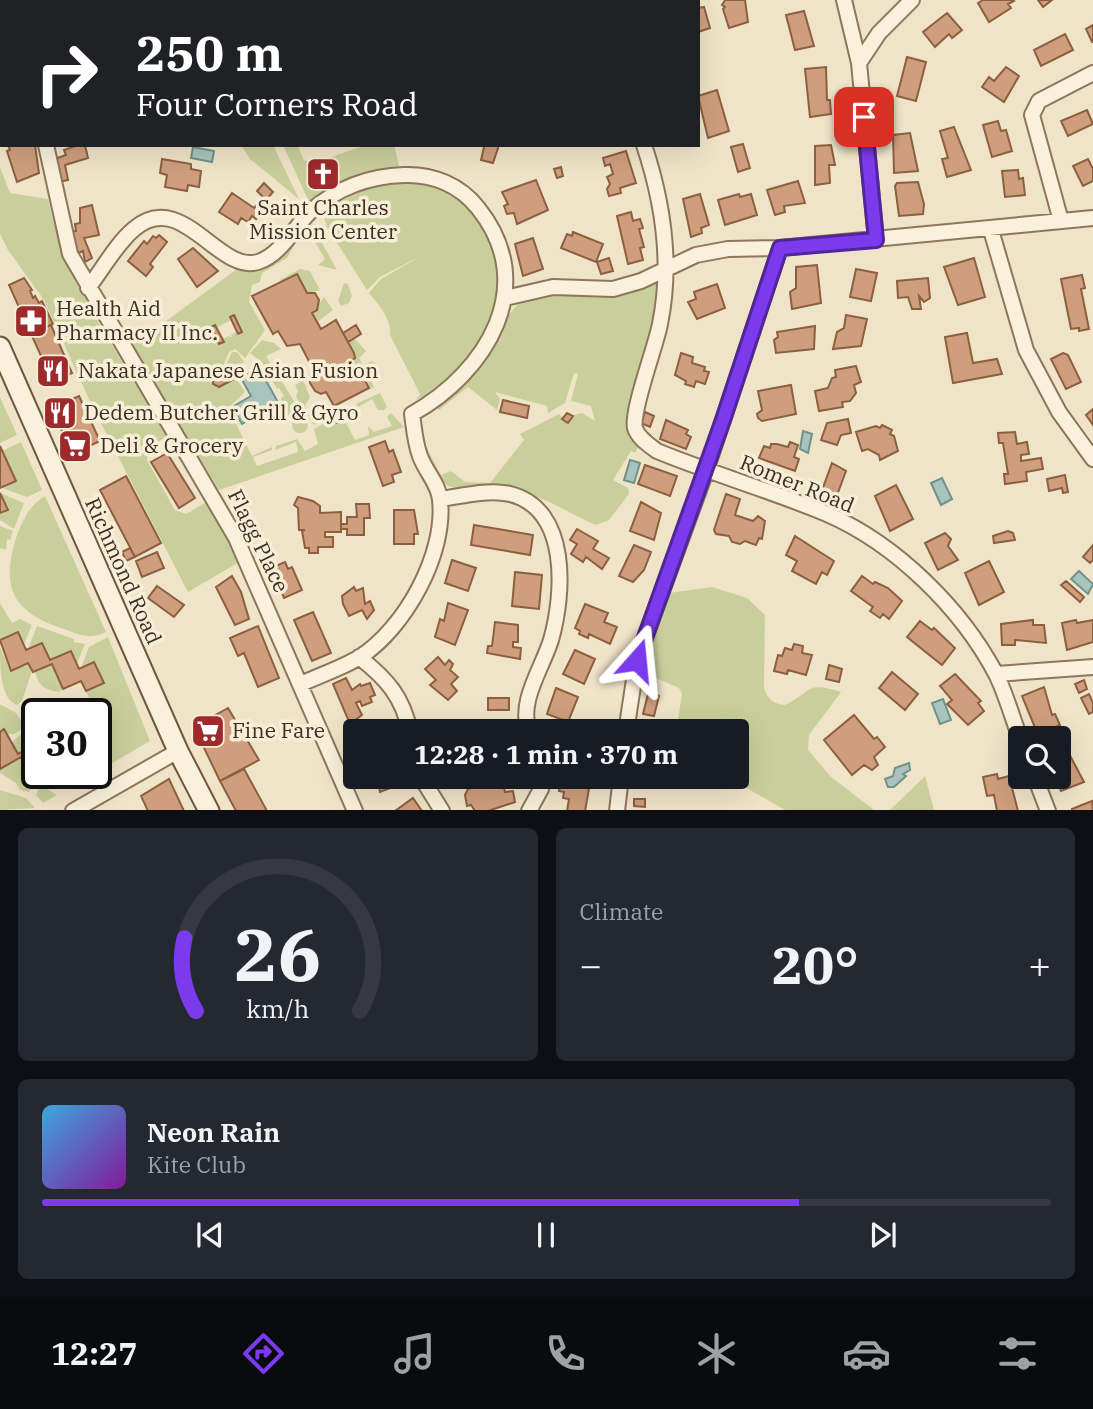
<!DOCTYPE html>
<html lang="en">
<head>
<meta charset="utf-8">
<style>
	body { margin:0; font-family:"IBM Plex Serif",serif; background:#242831; color:#f1f3f6; height:100vh; display:flex; flex-direction:column; font-size:26px; white-space:nowrap }
	* { box-sizing:border-box; margin:0 }
	p { font-size:23px; color:#9ea1a6 }
	.icon { flex:none; width:38px; height:38px; fill:none; stroke:currentColor; stroke-width:2; stroke-linecap:round; stroke-linejoin:round }
	.map { position:relative; height:810px; overflow:hidden }
	.side { display:flex; flex-direction:column; gap:18px; padding:18px; background:#0d0f14; flex:1 }
	.side>* { flex:none }
	.top-card { position:absolute; left:0px; top:0px; width:700px; height:147px; box-shadow:0 7px 28px #0002; background:#202124; color:#fff; overflow:hidden }
	.tools { position:absolute; left:1008px; top:726px; display:grid; gap:14px }
	.tools a { display:grid; place-items:center; width:63px; height:63px; border-radius:7px; background:#171b24; box-shadow:0 7px 28px #0002; font-size:35px }
	.speed { position:absolute; left:21px; top:698px; display:flex; gap:14px; font-size:35px; font-weight:700; text-align:center }
	.speed>* { display:grid; place-content:center; width:91px; height:91px; border-radius:50%; background:#171b24; box-shadow:0 7px 28px #0002; line-height:1 }
	.speed .limit { border:4px solid #111; border-radius:10px; background:#fff; color:#111 }
	.pin { position:absolute; display:grid; place-items:center; width:60px; height:60px; color:#fff; margin:-30px; border-radius:14px; box-shadow:0 4px 10px #0006 }
	.me { position:absolute; width:77px; margin:-38px; rotate:18deg; stroke-linejoin:round; filter:drop-shadow(0 0 5px #0008) }
	.turn { display:flex; align-items:center; gap:24px; height:147px; padding:0 21px; font-size:32px }
	.turn .icon { width:91px; height:91px; stroke-width:2.5 }
	.turn b { display:block; font-size:49px; line-height:60px }
	.big { font-size:52px; font-weight:700; line-height:1.1 }
	.side .widget { flex:1; display:flex; flex-direction:column; justify-content:center; gap:10px; min-width:0; padding:0 24px; border-radius:10px; background:#242831 }
	.side .dial { align-items:center; gap:0 }
	.dial svg { height:182px; overflow:visible; fill:none; stroke:#363941; stroke-width:7; stroke-linecap:round; text-anchor:middle }
	.dial text { fill:#f1f3f6; stroke:none }
	.song { display:flex; align-items:center; gap:21px }
	.cover { width:84px; height:84px; border-radius:10px; background:linear-gradient(135deg,hsl(200 70% 55%),hsl(290 70% 35%)) }
	.played { height:7px; border-radius:4px; background:linear-gradient(90deg,#7c3aed 75%,#363941 75%) }
	.keys { display:flex; justify-content:space-around; direction:ltr }
	.heat { display:flex; justify-content:space-between; align-items:center; font-size:38px; direction:ltr }
	.side .tiles { flex:1; display:grid; gap:18px; grid-template-columns:1fr 1fr }
	.widget:last-child { grid-column:span 2 }
	.trip { position:absolute; left:343px; top:719px; width:406px; height:70px; border-radius:7px; background:#171b24; box-shadow:0 7px 28px #0002; font-weight:700; line-height:70px; text-align:center }
	.tabs { display:flex; height:112px; justify-content:space-around; align-items:center; background:#090b0e; color:#9ea1a6 }
	.tabs .icon { width:49px; height:49px }
	.tabs .current { color:#7c3aed }
	.tabs b { font-size:32px; color:#f1f3f6 }
	.map>svg:first-child { display:block }
	.green { fill:#c9cf9b; fill-rule:evenodd }
	.water { fill:#a9c4bc; stroke:#6f938a; stroke-width:2 }
	.building { fill:#cf9f7d; stroke:#8d5f41; stroke-width:2 }
	.lines { fill:none; stroke-linecap:round; stroke-linejoin:round }
	.street-casing { stroke:#8d765c; stroke-width:18 }
	.secondary-casing { stroke:#6f573f; stroke-width:23 }
	.street { stroke:#faf1dc; stroke-width:14 }
	.secondary { stroke:#faf1dc; stroke-width:19 }
	.route-casing { stroke:#51269a; stroke-width:18 }
	.route { stroke:#7c3aed; stroke-width:12 }
	.labels { text-anchor:middle; stroke-width:7; stroke-linejoin:round; paint-order:stroke }
	.poi-label { font-size:21px; fill:#3d2e20; stroke:#f7eed8; text-anchor:start }
	.street-label { font-size:21px; fill:#3d2e20; stroke:#f7eed8 }
</style>
</head>
<body>
<div class="map">
<svg width="1093" height="811" viewBox="0 0 1093 811">
	<rect width="100%" height="100%" fill="#f0e4c8"/>
	<!-- green -->
	<path class="green" d="M27,0H153L154,2H27Z
		M241,145H273L299,199L250,159Z
		M283,145H297L304,160L311,164L366,145H394L400,170L355,178L309,202Z
		M0,167L10,193L48,199C66,286 123,360 169,435L149,448L147,460L175,510L186,514L208,501L241,561L188,592L92,406L44,300L8,250L0,234Z
		M419,181C435,186 454,191 467,204C527,264 491,372 416,400L420,394L390,335C392,320 379,305 369,293L381,279L421,256L380,277L367,290L327,227L322,210L375,185Z
		M309,226L316,232L337,270L318,265L325,259L309,232L298,239L287,258L262,273L260,282L252,285L249,302L265,330L245,358L235,349L229,352L221,371L213,377L212,384L219,388L236,378L245,392L228,408L252,456L272,447V450L253,457L257,466L298,452L296,442L275,450L276,446L297,439L305,451L318,444L314,429L334,417L337,423L344,419L355,440L369,435L368,426L374,432L392,426L387,417L391,413L404,427L219,490L132,346L237,269L253,268L304,227ZM233,319L239,331L231,335L232,338L229,336L220,340L214,329Z
		M300,269L310,271L320,290L307,293L297,274L282,282L280,280Z
		M654,281L658,286L659,303L626,425L628,432L640,444L635,453L631,451L613,480L628,488L629,494L609,520L596,525C573,516 550,499 526,494C476,482 431,510 422,439L441,475L451,471L465,482L490,483L524,440L520,434L559,414L568,423L574,415L582,413L595,421L591,406L571,401L578,374L574,373L565,403L548,413L547,406L495,392L500,399L497,410L468,387L439,410L434,407L461,387L478,368L503,322L517,305L534,297L561,293L603,297Z
		M344,283L348,284L352,296L349,303L341,306L338,301Z
		M324,297L333,310L317,322L312,313Z
		M354,338L366,351L359,358L363,365L372,361L376,364V369L368,374L376,391L373,387L367,391L369,387L351,361L355,358L348,341Z
		M262,340L274,343L281,349L266,356L299,409L291,417L285,413L281,398L284,396L279,388L277,389L262,362L250,353Z
		M232,352H237L244,362L233,369L231,365L224,369Z
		M303,380L310,397L305,406L310,416L318,419L329,409L332,415L314,425L296,397L298,391L295,385Z
		M380,393L387,407L384,410H378L372,399L358,407L356,404Z
		M0,397L17,435L0,443Z
		M292 425a8 8 0 1 1 16 0a8 8 0 1 1-16 0Z
		M21,442L42,490L27,497L2,488L16,481L2,451Z
		M0,493L24,503L14,529L0,520V513L7,509Z
		M45,496L106,632C90,640 80,635 64,629C12,612 0,588 17,535C24,518 29,506 45,496Z
		M0,526L13,531L10,540L7,539L6,550L0,548Z
		M712,587L747,598L765,615L764,688C768,699 773,704 785,705C814,691 804,681 841,692L809,735L808,750L830,776L874,810H785L738,783L737,732L705,731V726L678,720L682,694L679,688L642,672L669,593Z
		M0,603L12,623L20,619L32,625L24,644L18,632L0,640Z
		M37,626L74,639V642L85,644L77,664L71,651L50,660L42,643L28,649Z
		M108,637L150,741L97,772L103,763L96,751V714L84,713L93,707L86,691L104,682L94,662L81,668L89,647Z
		M0,647L10,670L28,663L32,671L22,701L17,705C0,699 0,668 0,647Z
		M52,664L63,689L58,692C45,690 37,685 35,671Z
		M39,698L53,703L55,714L32,712L30,702Z
		M0,704L16,713L25,727L14,734H7L4,730L0,732Z
		M27,729L36,743L18,754L12,742Z
		M21,757L31,773L37,770V774H41L29,792L20,790L16,783L0,773V768Z
		M925,776L934,810H890Z
		M40,785L57,795L43,803L36,795Z
		M0,790L26,798L35,808L0,810Z"/>
	<!-- water -->
	<path class="water" d="M193,147L214,151L212,162L191,158Z
		M259,368L279,404L242,424L232,407L251,396L241,378Z
		M803,431L812,434L808,453L800,449Z
		M630,460L640,463L634,483L624,480Z
		M942,478L952,499L941,505L931,483Z
		M1079,571L1093,584L1088,594L1071,579Z
		M943,699L951,720L940,724L932,703Z
		M909,763L910,770L903,774L906,776L894,787H888L885,779L893,776L895,768Z"/>
	<!-- building -->
	<path class="building" d="M372,0H407L401,2Z
		M552,0H579V2H553Z
		M725,0H745L748,22L729,28L723,9L725,7L722,5Z
		M983,0H1013L1014,1L1008,4L1011,8L989,22L978,3Z
		M1038,0H1052L1043,7Z
		M704,7L710,28L698,32V8Z
		M804,11L814,46L795,50L786,15Z
		M947,13L962,30L952,38L949,34L935,47L923,32Z
		M1093,25V42H1092L1086,29Z
		M1065,34L1073,50L1041,66L1034,50Z
		M907,57L926,62L916,101L897,96Z
		M826,67L827,100H830L831,114L810,117L805,69Z
		M1006,67L1019,76L1004,102L982,87L989,77L994,81Z
		M0,87H2V120L0,110Z
		M717,90L729,131L708,138L698,96Z
		M1087,110L1093,124L1068,136L1061,121Z
		M998,121L1001,131L1006,130L1012,151L992,157L983,125Z
		M954,127L971,170L947,177L942,159L948,158L940,131Z
		M910,133L918,171L894,173L893,135Z
		M743,144L750,168L738,172L731,147Z
		M8,145H35L39,173L17,182L7,151L10,150Z
		M78,145H85L88,158L65,165L68,180L59,182L55,159L66,155L64,150Z
		M499,145L493,163L481,160L484,147L481,145Z
		M831,145L835,165H829L830,183L815,185V146Z
		M626,151L636,183L620,188L621,193L609,196L607,189L610,184L607,177L613,174L610,164L605,166L603,158Z
		M162,159L191,164V169L201,171L199,187L188,185L187,191L165,187L167,175L160,173Z
		M1088,159L1093,169V181L1083,186L1073,166Z
		M561,167L563,176L557,178L554,169Z
		M1018,170L1019,179L1023,178L1025,195L1005,197L1002,171Z
		M536,180L548,210L517,224L514,213L507,214L504,206L508,204L502,192Z
		M798,181L805,203L784,206L785,212L775,215L767,190Z
		M918,182L924,204L923,214L899,216L895,186L897,183Z
		M264,183L273,192L266,200L257,191Z
		M232,193L254,208L257,204L263,208L256,219L252,216L248,222L241,218L238,224L219,212Z
		M700,194L709,225L701,228L702,233L691,237L683,199Z
		M739,194L740,197L751,194L757,215L725,225L718,200Z
		M92,205L99,235L84,238L92,258L85,262L83,251L76,254L69,232L76,231L75,224L80,223V208Z
		M631,212L633,221L640,219L643,228L639,229L644,247L640,248L643,260L628,264L617,216Z
		M573,232L603,244L596,262L561,248L567,234L572,236Z
		M159,235L167,242L150,264L153,267L146,276L128,261L144,241L147,244L153,236L156,238Z
		M533,238L543,269L523,276L515,244Z
		M193,248L218,271L197,287L178,259Z
		M609,258L613,271L601,274L597,262Z
		M974,258L985,297L958,305L944,267Z
		M817,265L821,303L792,309L790,292L796,288V267Z
		M856,269L877,273L871,301L850,297Z
		M297,274L307,293H315L319,300L317,310L312,313L321,329L336,320L354,353L355,358L351,361L354,367L357,366L369,388L336,405L344,419L337,423L329,409L334,406L326,392L321,394L315,391L310,383V375L315,373L300,344L287,346L278,331L273,334L252,296Z
		M1082,275L1085,288L1081,289L1089,329L1079,331V328L1071,329L1061,279Z
		M24,278L32,290L30,291L33,298L35,296L39,303L42,301L53,324L31,334L9,285Z
		M928,278L930,298L924,302L919,296L921,309H912L908,297L898,298L897,281Z
		M717,284L725,308L697,319L688,302L696,299L694,292Z
		M234,315L242,332L238,334L230,317Z
		M846,315L867,319L861,346L833,349L837,332L844,328Z
		M51,325L72,373L53,382L31,334Z
		M215,325L224,342L219,344L211,327Z
		M356,325L361,334L348,342L343,333Z
		M815,326L814,349L776,353L774,340L778,337L777,332Z
		M967,333L973,363L997,359L1002,374L953,383L945,337Z
		M681,353L693,357L692,363L705,367L704,371L709,372L705,384L696,381L694,387L685,384L686,381L675,375Z
		M1063,353L1068,355L1081,382L1066,389L1051,359Z
		M856,366L861,382L854,385L856,393L850,401L842,402L843,407L819,411L815,391L828,388L832,378L836,377L835,370Z
		M229,369L235,372L234,379L219,387L213,384V377Z
		M791,385L796,414L762,421L758,418L757,414L762,410L758,391Z
		M79,396L100,441L72,454L52,408Z
		M503,400L529,406L527,418L500,412Z
		M1093,409V425L1086,415Z
		M645,412L654,416L650,427L641,423Z
		M567,413L573,416L568,423L562,419Z
		M848,419L851,433L841,435L837,445L821,440L827,423Z
		M666,420L688,430L686,434L691,437L686,449L660,439Z
		M882,425L892,430L890,434L894,436L898,451L880,460L879,455L868,449L862,451L856,432L876,426L880,428Z
		M1015,432L1017,444L1027,442L1029,454L1021,455V461L1041,458L1043,469L1026,472L1027,481L1005,484L1004,474H1008L1003,443H999L998,433Z
		M385,441L389,452L393,450L401,472L392,475L394,482L383,486L369,447Z
		M790,442L798,445L794,457L799,459L795,471L759,458L764,446L770,448L771,444H777L788,447Z
		M0,446L16,481L0,488Z
		M167,453L195,498L179,508L151,462Z
		M832,463L846,471L836,498L821,493Z
		M645,465L677,476L670,496L638,484Z
		M1065,475L1068,492L1063,493L1062,488L1049,491L1047,479Z
		M126,476L161,543L135,557L100,490Z
		M896,485L913,519L890,531L875,496Z
		M0,493L8,510L0,513Z
		M726,494L740,499L735,515L753,521L758,516L765,521L762,539L759,538L756,545L745,541L740,544L732,542L729,536L716,534L714,530Z
		M298,497L313,501L320,506V513L341,512V532H325V537H333V547H318V553H309V548H305L302,531L305,530H299L298,508L294,505Z
		M641,502L661,513L654,540L630,531Z
		M356,504H369L370,518H364V535H347V529H341V524H347V517H357Z
		M394,510H414L418,534H414V544H394Z
		M474,525L533,535L530,555L471,545Z
		M577,529L598,541L593,549L609,558L602,569L586,557L583,562L571,554L577,544L570,540Z
		M1008,531L1013,533L1015,540L994,543L993,536Z
		M945,533L951,539L948,546L958,560L938,570L925,543Z
		M795,536L834,561L827,575L822,572L816,584L792,571L797,561L786,555Z
		M634,545L651,552L644,570L633,582L619,576Z
		M1093,545V560L1090,563L1083,557Z
		M130,548L135,557L126,561L122,552Z
		M157,552L164,568L142,577L136,561Z
		M452,560L476,568L468,591L445,583Z
		M989,561L1004,592L979,605L965,573Z
		M285,562L288,569L292,567L302,590L284,598L271,568Z
		M515,572L542,575L539,609L512,606Z
		M232,576L241,592L249,619L235,625L216,587Z
		M862,576L873,584L875,582L888,588L902,601L889,619L883,614L880,618L870,611L873,607L851,591Z
		M1066,581L1084,597L1080,602L1061,585Z
		M157,586L184,605L174,617L148,598Z
		M354,587L356,591L363,588L365,604L370,601L374,610L367,619L362,610L349,616L343,604L342,596Z
		M448,603L468,610L455,645L435,637L440,619L444,621Z
		M585,604L608,613L604,622L617,627L610,644L589,634L588,638L579,634L580,631L575,628Z
		M313,612L331,653L312,661L294,620Z
		M1033,620V625H1044L1046,643L1015,640V645H1002L1001,624Z
		M1076,620L1077,623L1093,620V642L1067,650L1062,623Z
		M920,621L932,630L934,628L955,648L942,665L907,637Z
		M495,622L518,625V642H513V647L521,648L520,659L487,653L488,646H492Z
		M258,626L279,678L258,687L244,653L238,656L230,638Z
		M18,632L26,650L42,643L50,660L71,651L79,669L94,662L104,683L86,691L81,681L63,689L52,664L33,672L28,663L11,671L0,640Z
		M794,644L803,646L802,653L812,655L806,675L788,670L787,674L774,671L778,655L782,656L785,648L792,650Z
		M575,650L595,659L584,684L563,674Z
		M438,657L445,665L449,660L453,664L450,670L458,677L451,684L457,691L448,700L430,685L436,680L425,669Z
		M829,665L842,669L839,682L826,679Z
		M892,672L918,694L905,710L879,688Z
		M955,674L981,701L978,703L984,711L968,725L947,704L952,700L940,686Z
		M643,677L654,679L653,687L642,685Z
		M346,678L352,690L360,684L361,686L370,683L375,695L370,697L372,702L362,706L360,701L356,703L362,715L350,724L333,684Z
		M1084,680L1087,689L1079,693L1075,684Z
		M1044,687L1052,715L1055,714L1060,725L1038,735L1022,696Z
		M556,688L578,697L568,722L547,714Z
		M649,690L659,696L654,716L643,714Z
		M1089,694L1093,703V712L1089,714L1081,698Z
		M488,698H509V710H488Z
		M228,708L259,760L220,781L194,727Z
		M854,715L874,739L877,737L885,747L874,757L878,765L872,770L864,765L852,775L824,740Z
		M505,721L510,732H489L487,729Z
		M642,727L654,728V732H642Z
		M4,729L18,754L36,743L37,770L31,774L21,757L0,769V732Z
		M1066,748L1084,782L1061,791L1055,777H1059V751Z
		M244,769L267,811H236L220,781Z
		M49,774H70L55,782Z
		M997,774L998,779L1009,776L1018,811H997L994,795L987,796L983,777Z
		M377,777H402L404,783L380,792Z
		M635,777H663V779L635,780Z
		M169,779L184,811H148L141,796Z
		M495,779L496,782L502,780L505,792L513,791L515,802L488,811H475L471,805L467,806L465,795L468,789Z
		M562,779L589,789L585,811H567L569,799L563,798L564,792L559,791Z
		M413,798L422,811H395Z
		M634,799H645V807L634,806Z
		M1092,801L1093,811H1072V809Z"/>
	<g class="lines">
		<!-- street casing -->
		<g class="street-casing">
			<path id="street" d="M21,0V2
				M844,0L859,63
				M632,2L661,0
				M46,145L70,254L236,538L355,811
				M644,145C663,202 672,265 660,324C656,346 631,411 635,428C638,438 649,445 657,451C713,474 772,491 827,514C896,544 961,608 996,674C1006,694 1012,717 1020,738
				M1061,221L1032,115L1039,101L1093,73
				M991,230L1026,350L1059,412L1093,459
				M876,240L859,63L879,33L912,0
				M88,288C103,269 116,244 134,229C182,188 218,274 258,262C281,255 294,227 311,211C337,188 370,176 404,175C433,174 460,185 478,208C540,285 487,372 412,414C414,428 415,443 420,456C425,471 439,484 440,500C446,554 405,628 360,657C342,668 320,675 301,684
				M505,298L553,287L613,289L641,281L696,255L728,249L780,248
				M441,499C462,496 488,489 510,494C570,509 564,594 551,640C542,669 518,701 529,732
				M359,657C387,679 403,697 410,732
				M996,674L1093,667
				M626,732L637,660L706,471L780,248L1093,218
				M421,777L442,811
				M1035,777L1048,811
				M73,811L178,751
				M529,811L541,789L543,777
				M617,811L621,777"/>
		</g>
		<!-- secondary casing -->
		<g class="secondary-casing">
			<path id="secondary" d="M0,347L178,751L209,811"/>
		</g>
		<!-- street -->
		<use href="#street" class="street"/>
		<!-- secondary -->
		<use href="#secondary" class="secondary"/>
	</g>
	<g class="lines">
		<!-- route casing -->
		<g class="route-casing">
			<path id="route" d="M637,660L723,420L780,248L876,240L864,117"/>
		</g>
		<!-- route -->
		<use href="#route" class="route"/>
	</g>
	<!-- icons -->
	<defs>
		<g id="church-square" transform="scale(1.75)"><rect x="-9" y="-9" width="18" height="18" rx="4" fill="#9e2a2b" stroke="#f7eed8"/><path d="M-1.2-6h2.4v3.5h3.3v2.4h-3.3V6h-2.4V-.1h-3.3v-2.4h3.3Z" fill="#fff"/></g>
		<g id="pharmacy-square" transform="scale(1.75)"><rect x="-9" y="-9" width="18" height="18" rx="4" fill="#9e2a2b" stroke="#f7eed8"/><path d="M-2-6h4v4h4v4h-4v4h-4v-4h-4v-4h4Z" fill="#fff"/></g>
		<g id="restaurant-square" transform="scale(1.75)"><rect x="-9" y="-9" width="18" height="18" rx="4" fill="#9e2a2b" stroke="#f7eed8"/><path d="M-5-6h1v4h1v-4h1v4h1v-4h1v5L-1.5 .5V6h-2V.5L-5-1ZM5-6V6H3V1.5H1.5Q1.5-4 5-6Z" fill="#fff"/></g>
		<g id="supermarket-square" transform="scale(1.75)"><rect x="-9" y="-9" width="18" height="18" rx="4" fill="#9e2a2b" stroke="#f7eed8"/><path d="M-6-5.5h2.5l.6 2H6L4.5 2H-2.5L-4.4-4H-6ZM-1.5 3.2a1.3 1.3 0 1 0 .1 0ZM3 3.2a1.3 1.3 0 1 0 .1 0Z" fill="#fff"/></g>
	</defs>
	<g fill-rule="evenodd">
		<use href="#church-square" x="323" y="174"/>
		<use href="#pharmacy-square" x="31" y="321"/>
		<use href="#restaurant-square" x="53" y="371"/>
		<use href="#restaurant-square" x="60" y="413"/>
		<use href="#supermarket-square" x="75" y="446"/>
		<use href="#supermarket-square" x="208" y="731"/>
	</g>
	<g class="labels">
		<!-- poi labels -->
		<g class="poi-label">
			<text x="323" y="215" text-anchor="middle">Saint Charles<tspan x="323" dy="24">Mission Center</tspan></text>
			<text x="56" y="316">Health Aid<tspan x="56" dy="24">Pharmacy II Inc.</tspan></text>
			<text x="78" y="378">Nakata Japanese Asian Fusion</text>
			<text x="84" y="420">Dedem Butcher Grill &amp; Gyro</text>
			<text x="100" y="453">Deli &amp; Grocery</text>
			<text x="232" y="738">Fine Fare</text>
		</g>
		<!-- street labels -->
		<g class="street-label">
			<text transform="translate(797 484) rotate(22)" y="7">Romer Road</text>
			<text transform="translate(258 541) rotate(64)" y="7">Flagg Place</text>
			<text transform="translate(123 571) rotate(66)" y="7">Richmond Road</text>
		</g>
	</g>
</svg>
<div class="tools">
<a><svg class="icon" aria-label="search" viewBox="0 0 24 24"><circle cx="10" cy="10" r="6"/><path d="M15 15l6 6"/></svg></a>
</div>
<div class="speed"><div class="limit">30</div></div>
<div class="pin" style="left:864px;top:117px;background:#d93025"><svg class="icon" aria-label="arrive" viewBox="0 0 24 24"><path d="M6 21V4h12l-3 4 3 4H6"/></svg></div>
<svg class="me" style="left:637px;top:660px" viewBox="-20 -20 40 40"><path d="M0-17L14 15 0 8-14 15z" fill="#7c3aed" stroke="#fff" stroke-width="4"/></svg>
<div class="trip">12:28 · 1 min · 370 m</div>
<div class="top-card">
<div class="turn"><svg class="icon" aria-label="right" viewBox="0 0 24 24"><path d="M7 20v-9h11M14 6l5 5-5 5"/></svg><div><b>250 m</b>Four Corners Road</div></div>
</div>
</div>
<section class="side">
<div class="tiles">
<div class="widget dial"><svg viewBox="0 0 100 80">
<path d="M14 69A42 42 0 1 1 86 69"/>
<path d="M14 69A42 42 0 0 1 9 37" stroke="#7c3aed"/>
<text x="50" y="56" font-size="32" font-weight="700">26</text>
<text x="50" y="72" font-size="11">km/h</text>
</svg></div>
<div class="widget"><p>Climate</p>
<div class="heat"><a>−</a><b class="big">20°</b><a>+</a></div>
</div>
<div class="widget">
<div class="song"><i class="cover"></i><div><b>Neon Rain</b><p>Kite Club</p></div></div>
<div class="played"></div>
<div class="keys"><svg class="icon" aria-label="previous" viewBox="0 0 24 24"><path d="M18 5L8 12l10 7zM5 5v14"/></svg><svg class="icon" aria-label="pause" viewBox="0 0 24 24"><path d="M8 5v14M16 5v14"/></svg><svg class="icon" aria-label="next" viewBox="0 0 24 24"><path d="M6 5l10 7-10 7zM19 5v14"/></svg></div>
</div>
</div>
</section>
<nav class="tabs">
<b>12:27</b>
<svg class="icon current" aria-label="directions" viewBox="0 0 24 24"><path d="M12 3l9 9-9 9-9-9zM9 14v-3h6M13 9l2 2-2 2"/></svg>
<svg class="icon" aria-label="music" viewBox="0 0 24 24"><path d="M9 18V5l10-2v13"/><circle cx="6" cy="18" r="3"/><circle cx="16" cy="16" r="3"/></svg>
<svg class="icon" aria-label="phone" viewBox="0 0 24 24"><path d="M5 4h4l2 5-3 2q2 4 5 5l2-3 5 2v4C11 20 4 13 5 4z"/></svg>
<svg class="icon" aria-label="climate" viewBox="0 0 24 24"><path d="M12 3v18M4 7l16 10M4 17L20 7"/></svg>
<svg class="icon" aria-label="car" viewBox="0 0 24 24"><path d="M5 17H2v-5l4-1 3-4h7l3 4 3 1v5h-3M9 17h6M6 11h13"/><circle cx="7" cy="17" r="2"/><circle cx="17" cy="17" r="2"/></svg>
<svg class="icon" aria-label="filters" viewBox="0 0 24 24"><path d="M4 7h16M4 17h16"/><circle cx="9" cy="7" r="2"/><circle cx="15" cy="17" r="2"/></svg>
</nav>
</body>
</html>
